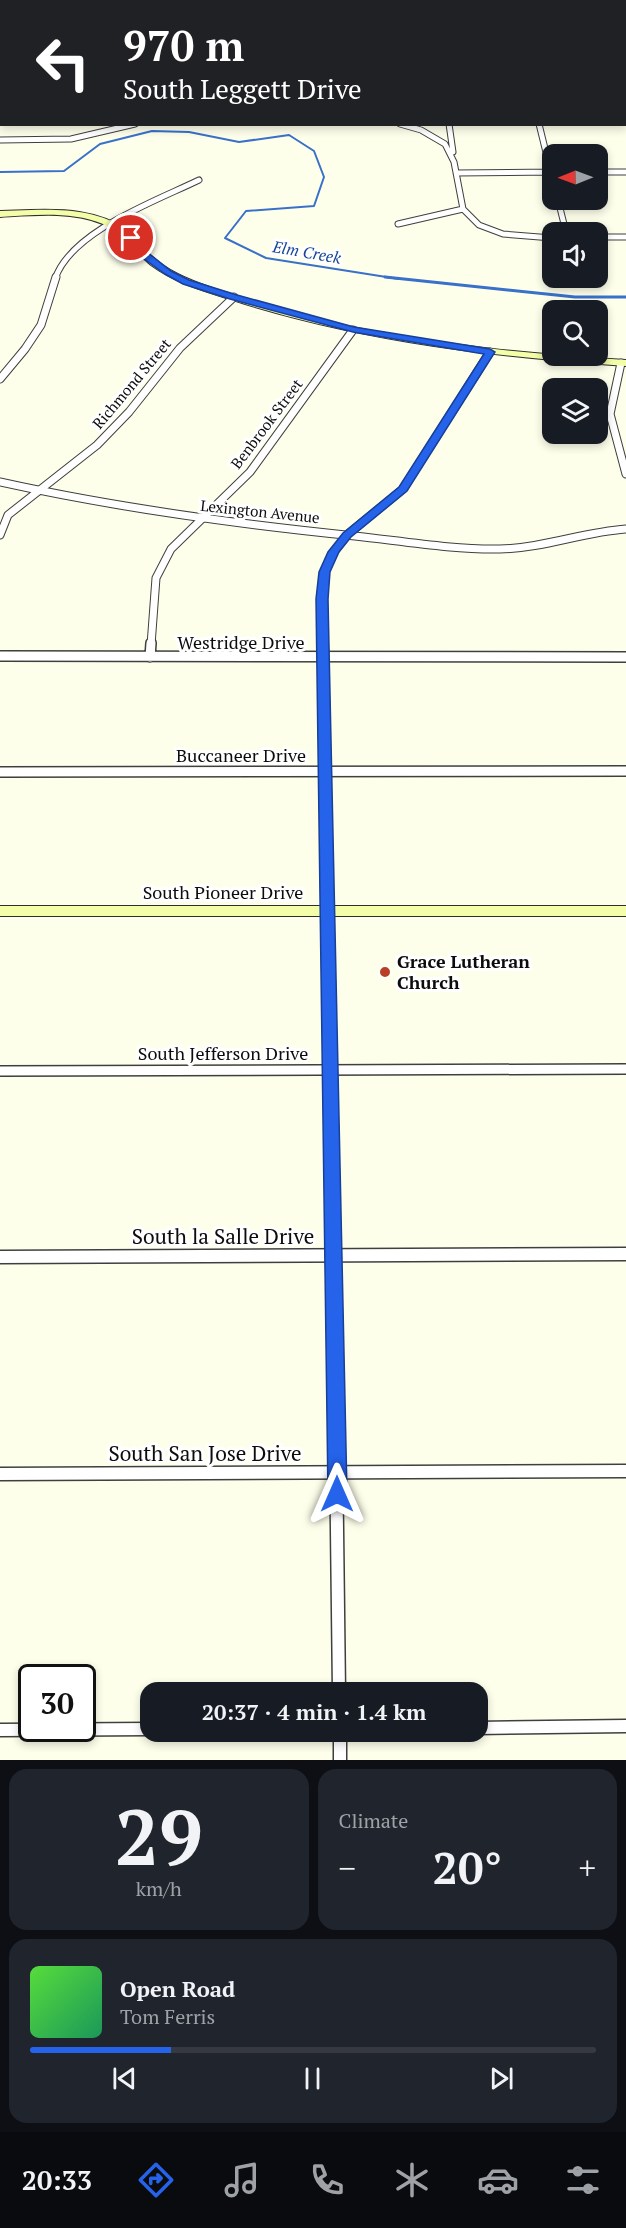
<!DOCTYPE html>
<html lang="en">
<head>
<meta charset="utf-8">
<style>
	body { margin:0; font-family:"PT Serif",serif; background:#20242c; color:#f1f3f6; height:100vh; display:flex; flex-direction:column; font-size:22px; white-space:nowrap }
	* { box-sizing:border-box; margin:0 }
	p { font-size:20px; color:#9ea1a6 }
	.icon { flex:none; width:33px; height:33px; fill:none; stroke:currentColor; stroke-width:2; stroke-linecap:round; stroke-linejoin:round }
	.map { position:relative; height:1760px; overflow:hidden }
	.details { display:flex; flex-direction:column; gap:9px; padding:9px; background:#0d0f14; flex:1 }
	.details>* { flex:none }
	.banner { position:absolute; left:0px; top:0px; width:627px; height:126px; box-shadow:0 3px 9px #0003; background:#202124; color:#fff; overflow:hidden }
	.needle { width:39px; rotate:269deg }
	.fabs { position:absolute; left:542px; top:144px; display:grid; gap:12px }
	.fabs a { display:grid; place-items:center; width:66px; height:66px; border-radius:12px; background:#171b24; box-shadow:0 3px 9px #0003; font-size:30px }
	.speed { position:absolute; left:18px; top:1664px; display:flex; gap:12px; font-size:30px; font-weight:700; text-align:center }
	.speed>* { display:grid; place-content:center; width:78px; height:78px; border-radius:50%; background:#171b24; box-shadow:0 3px 9px #0003; line-height:1 }
	.speed .limit { border:3px solid #111; border-radius:9px; background:#fff; color:#111 }
	.pin { position:absolute; display:grid; place-items:center; width:51px; height:51px; color:#fff; margin:-26px; border:3px solid #fff; border-radius:50%; box-shadow:0 2px 6px #0007 }
	.me { position:absolute; width:66px; margin:-33px; rotate:0deg; stroke-linejoin:round; filter:drop-shadow(0 0 4px #0008) }
	.turn { display:flex; align-items:center; gap:21px; height:126px; padding:0 24px; font-size:27px }
	.turn .icon { width:78px; height:78px; stroke-width:2.5 }
	.turn b { display:block; font-size:42px; line-height:51px }
	.big { font-size:45px; font-weight:700; line-height:1.1 }
	.details .tile { flex:1; display:flex; flex-direction:column; justify-content:center; gap:9px; min-width:0; padding:0 21px; border-radius:18px; background:#20242c }
	.details .dial { align-items:center; gap:0 }
	.dial b { font-size:78px; line-height:1 }
	.song { display:flex; align-items:center; gap:18px }
	.cover { width:72px; height:72px; border-radius:9px; background:linear-gradient(135deg,hsl(110 70% 55%),hsl(150 70% 35%)) }
	.played { height:6px; border-radius:3px; background:linear-gradient(90deg,#2563eb 25%,#363941 25%) }
	.keys { display:flex; justify-content:space-around; direction:ltr }
	.heat { display:flex; justify-content:space-between; align-items:center; font-size:33px; direction:ltr }
	.details .tiles { flex:1; display:grid; gap:9px; grid-template-columns:1fr 1fr }
	.tile:last-child { grid-column:span 2 }
	.trip { position:absolute; left:140px; top:1682px; width:348px; height:60px; border-radius:18px; background:#171b24; box-shadow:0 3px 9px #0003; font-weight:700; line-height:60px; text-align:center }
	.menu { display:flex; height:96px; justify-content:space-around; align-items:center; background:#090b0e; color:#9ea1a6 }
	.menu .icon { width:42px; height:42px }
	.menu .current { color:#2563eb }
	.menu b { font-size:27px; color:#f1f3f6 }
	.map>svg:first-child { display:block }
	.lines { fill:none; stroke-linecap:round; stroke-linejoin:round }
	.stream-far1 { stroke:#3970ca; stroke-width:2 }
	.stream { stroke:#3970ca; stroke-width:3 }
	.street-far3-casing { stroke:#3f3f3f; stroke-width:7 }
	.street-far2-casing { stroke:#3f3f3f; stroke-width:9 }
	.street-far1-casing { stroke:#3f3f3f; stroke-width:12 }
	.street-casing { stroke:#3f3f3f; stroke-width:15 }
	.secondary-casing { stroke:#2e2e2e; stroke-width:2 }
	.street-far3 { stroke:#fff; stroke-width:5 }
	.street-far2 { stroke:#fff; stroke-width:7 }
	.street-far1 { stroke:#fff; stroke-width:9 }
	.street { stroke:#fff; stroke-width:12 }
	.secondary { fill:#f4fda7; fill-rule:evenodd }
	.route { fill:#2563eb; stroke:#184099; stroke-width:1.5 }
	.poi-dot { fill:#b84027; stroke:#fff; stroke-width:2 }
	.labels { text-anchor:middle; stroke-width:6; stroke-linejoin:round; paint-order:stroke }
	.far-street-label { font-size:15px; fill:#0c0c0c; stroke:#fff }
	.far-water-label { font-size:16px; font-style:italic; fill:#18459a; stroke:#fff }
	.street-label { font-size:18px; fill:#0c0c0c; stroke:#fff }
	.poi-label { font-size:18px; font-weight:bold; fill:#0c0c0c; stroke:#fff; text-anchor:start }
	.near-street-label { font-size:21px; fill:#0c0c0c; stroke:#fff }
</style>
</head>
<body>
<div class="map">
<svg width="626" height="1760" viewBox="0 0 626 1760">
	<rect width="100%" height="100%" fill="#feffeb"/>
	<g class="lines">
		<!-- stream-far1 -->
		<path class="stream-far1" d="M0,172L64,171L100,144L152,131L189,132L239,142L289,135L314,151L324,177L314,206L246,211L225,238L266,258L399,279"/>
		<!-- stream -->
		<path class="stream" d="M385,277L575,297H626"/>
		<!-- street-far3 casing -->
		<g class="street-far3-casing">
			<path id="street-far3" d="M400,124L421,130L445,144L454,162L463,209L479,225L503,234L552,238
				M449,124L453,152
				M539,124L552,177
				M0,140L71,139L135,124
				M597,172H626
				M456,173L552,172
				M558,200L566,232
				M398,224L463,209
				M597,237H626
				M55,279C71,231 156,201 199,180"/>
		</g>
		<!-- street-far2 casing -->
		<g class="street-far2-casing">
			<path id="street-far2" d="M621,363L610,414L626,474
				M0,379L25,349L41,325L56,277
				M0,482C117,508 236,524 355,536C401,541 456,550 500,549C544,548 583,532 626,529
				M0,535L8,515L97,445L129,412L180,348L234,297
				M151,645L156,578L171,549L250,472L353,330
				M323,645L324,572L334,552L347,535L403,489L490,352"/>
		</g>
		<!-- street-far1 casing -->
		<g class="street-far1-casing">
			<path id="street-far1" d="M323,643L332,1126
				M0,656L626,657
				M150,657L151,643
				M0,772L626,771
				M0,1071L626,1069"/>
		</g>
		<!-- street casing -->
		<g class="street-casing">
			<path id="street" d="M332,1125L339,1692
				M0,1257L626,1254
				M0,1474L626,1471
				M477,1728L626,1726
				M0,1730L150,1729
				M340,1731V1760"/>
		</g>
		<!-- secondary casing -->
		<g class="secondary-casing">
			<path id="secondary" d="M31,210C63,209 99,210 127,230C135,237 141,246 148,253C166,271 189,280 212,288C258,302 304,317 352,327C443,346 534,354 626,360V366C496,357 368,342 242,303C211,293 178,285 151,265C134,251 124,233 103,224C71,211 34,215 0,217V211Z
				M0,906H626V916H0Z"/>
		</g>
		<!-- street-far3 -->
		<use href="#street-far3" class="street-far3"/>
		<!-- street-far2 -->
		<use href="#street-far2" class="street-far2"/>
		<!-- street-far1 -->
		<use href="#street-far1" class="street-far1"/>
		<!-- street -->
		<use href="#street" class="street"/>
		<!-- secondary -->
		<use href="#secondary" class="secondary"/>
	</g>
	<!-- route -->
	<path class="route" d="M128,236H134L147,252L171,271L189,280L237,295L354,327L490,349L495,352L407,491L351,537L339,552L330,572L328,599L347,1494L344,1500L337,1503L331,1500L328,1494L316,599L319,572L328,552L343,533L399,487L484,354L353,332L230,299L183,284L165,274L140,256L126,238Z"/>
	<!-- markers -->
	<circle class="poi-dot" cx="385" cy="972" r="6"/>
	<g class="labels">
		<!-- far-street labels -->
		<g class="far-street-label">
			<text transform="translate(132 384) rotate(-50)" y="5">Richmond Street</text>
			<text transform="translate(267 424) rotate(-53)" y="5">Benbrook Street</text>
			<text transform="translate(260 512) rotate(6)" y="5">Lexington Avenue</text>
		</g>
		<!-- far-water labels -->
		<g class="far-water-label">
			<text transform="translate(307 252) rotate(10)" y="6">Elm Creek</text>
		</g>
		<!-- street labels -->
		<g class="street-label">
			<text x="241" y="649">Westridge Drive</text>
			<text x="241" y="762">Buccaneer Drive</text>
			<text x="223" y="899">South Pioneer Drive</text>
			<text x="223" y="1060">South Jefferson Drive</text>
		</g>
		<!-- poi labels -->
		<g class="poi-label">
			<text x="397" y="968">Grace Lutheran<tspan x="397" dy="21">Church</tspan></text>
		</g>
		<!-- near-street labels -->
		<g class="near-street-label">
			<text x="223" y="1244">South la Salle Drive</text>
			<text x="205" y="1461">South San Jose Drive</text>
		</g>
	</g>
</svg>
<div class="fabs">
<a><svg class="needle" viewBox="-14 -14 28 28"><path d="M0-13l5 13h-10z" fill="#e53935"/><path d="M0 13l5-13h-10z" fill="#9ea1a6"/></svg></a>
<a><svg class="icon" aria-label="sound" viewBox="0 0 24 24"><path d="M4 9h4l5-4v14l-5-4H4zM17 9q2 3 0 6"/></svg></a>
<a><svg class="icon" aria-label="search" viewBox="0 0 24 24"><circle cx="10" cy="10" r="6"/><path d="M15 15l6 6"/></svg></a>
<a><svg class="icon" aria-label="layers" viewBox="0 0 24 24"><path d="M12 4l9 5-9 5-9-5zM3 14l9 5 9-5"/></svg></a>
</div>
<div class="speed"><div class="limit">30</div></div>
<div class="pin" style="left:131px;top:238px;background:#d93025"><svg class="icon" aria-label="arrive" viewBox="0 0 24 24"><path d="M6 21V4h12l-3 4 3 4H6"/></svg></div>
<svg class="me" style="left:337px;top:1494px" viewBox="-20 -20 40 40"><path d="M0-17L14 15 0 8-14 15z" fill="#2563eb" stroke="#fff" stroke-width="4"/></svg>
<div class="trip">20:37 · 4 min · 1.4 km</div>
<div class="banner">
<div class="turn"><svg class="icon" aria-label="left" viewBox="0 0 24 24"><path d="M17 20v-9H6M10 6l-5 5 5 5"/></svg><div><b>970 m</b>South Leggett Drive</div></div>
</div>
</div>
<section class="details">
<div class="tiles">
<div class="tile dial"><b>29</b><p>km/h</p></div>
<div class="tile"><p>Climate</p>
<div class="heat"><a>−</a><b class="big">20°</b><a>+</a></div>
</div>
<div class="tile">
<div class="song"><i class="cover"></i><div><b>Open Road</b><p>Tom Ferris</p></div></div>
<div class="played"></div>
<div class="keys"><svg class="icon" aria-label="previous" viewBox="0 0 24 24"><path d="M18 5L8 12l10 7zM5 5v14"/></svg><svg class="icon" aria-label="pause" viewBox="0 0 24 24"><path d="M8 5v14M16 5v14"/></svg><svg class="icon" aria-label="next" viewBox="0 0 24 24"><path d="M6 5l10 7-10 7zM19 5v14"/></svg></div>
</div>
</div>
</section>
<nav class="menu">
<b>20:33</b>
<svg class="icon current" aria-label="directions" viewBox="0 0 24 24"><path d="M12 3l9 9-9 9-9-9zM9 14v-3h6M13 9l2 2-2 2"/></svg>
<svg class="icon" aria-label="music" viewBox="0 0 24 24"><path d="M9 18V5l10-2v13"/><circle cx="6" cy="18" r="3"/><circle cx="16" cy="16" r="3"/></svg>
<svg class="icon" aria-label="phone" viewBox="0 0 24 24"><path d="M5 4h4l2 5-3 2q2 4 5 5l2-3 5 2v4C11 20 4 13 5 4z"/></svg>
<svg class="icon" aria-label="climate" viewBox="0 0 24 24"><path d="M12 3v18M4 7l16 10M4 17L20 7"/></svg>
<svg class="icon" aria-label="car" viewBox="0 0 24 24"><path d="M5 17H2v-5l4-1 3-4h7l3 4 3 1v5h-3M9 17h6M6 11h13"/><circle cx="7" cy="17" r="2"/><circle cx="17" cy="17" r="2"/></svg>
<svg class="icon" aria-label="filters" viewBox="0 0 24 24"><path d="M4 7h16M4 17h16"/><circle cx="9" cy="7" r="2"/><circle cx="15" cy="17" r="2"/></svg>
</nav>
</body>
</html>
